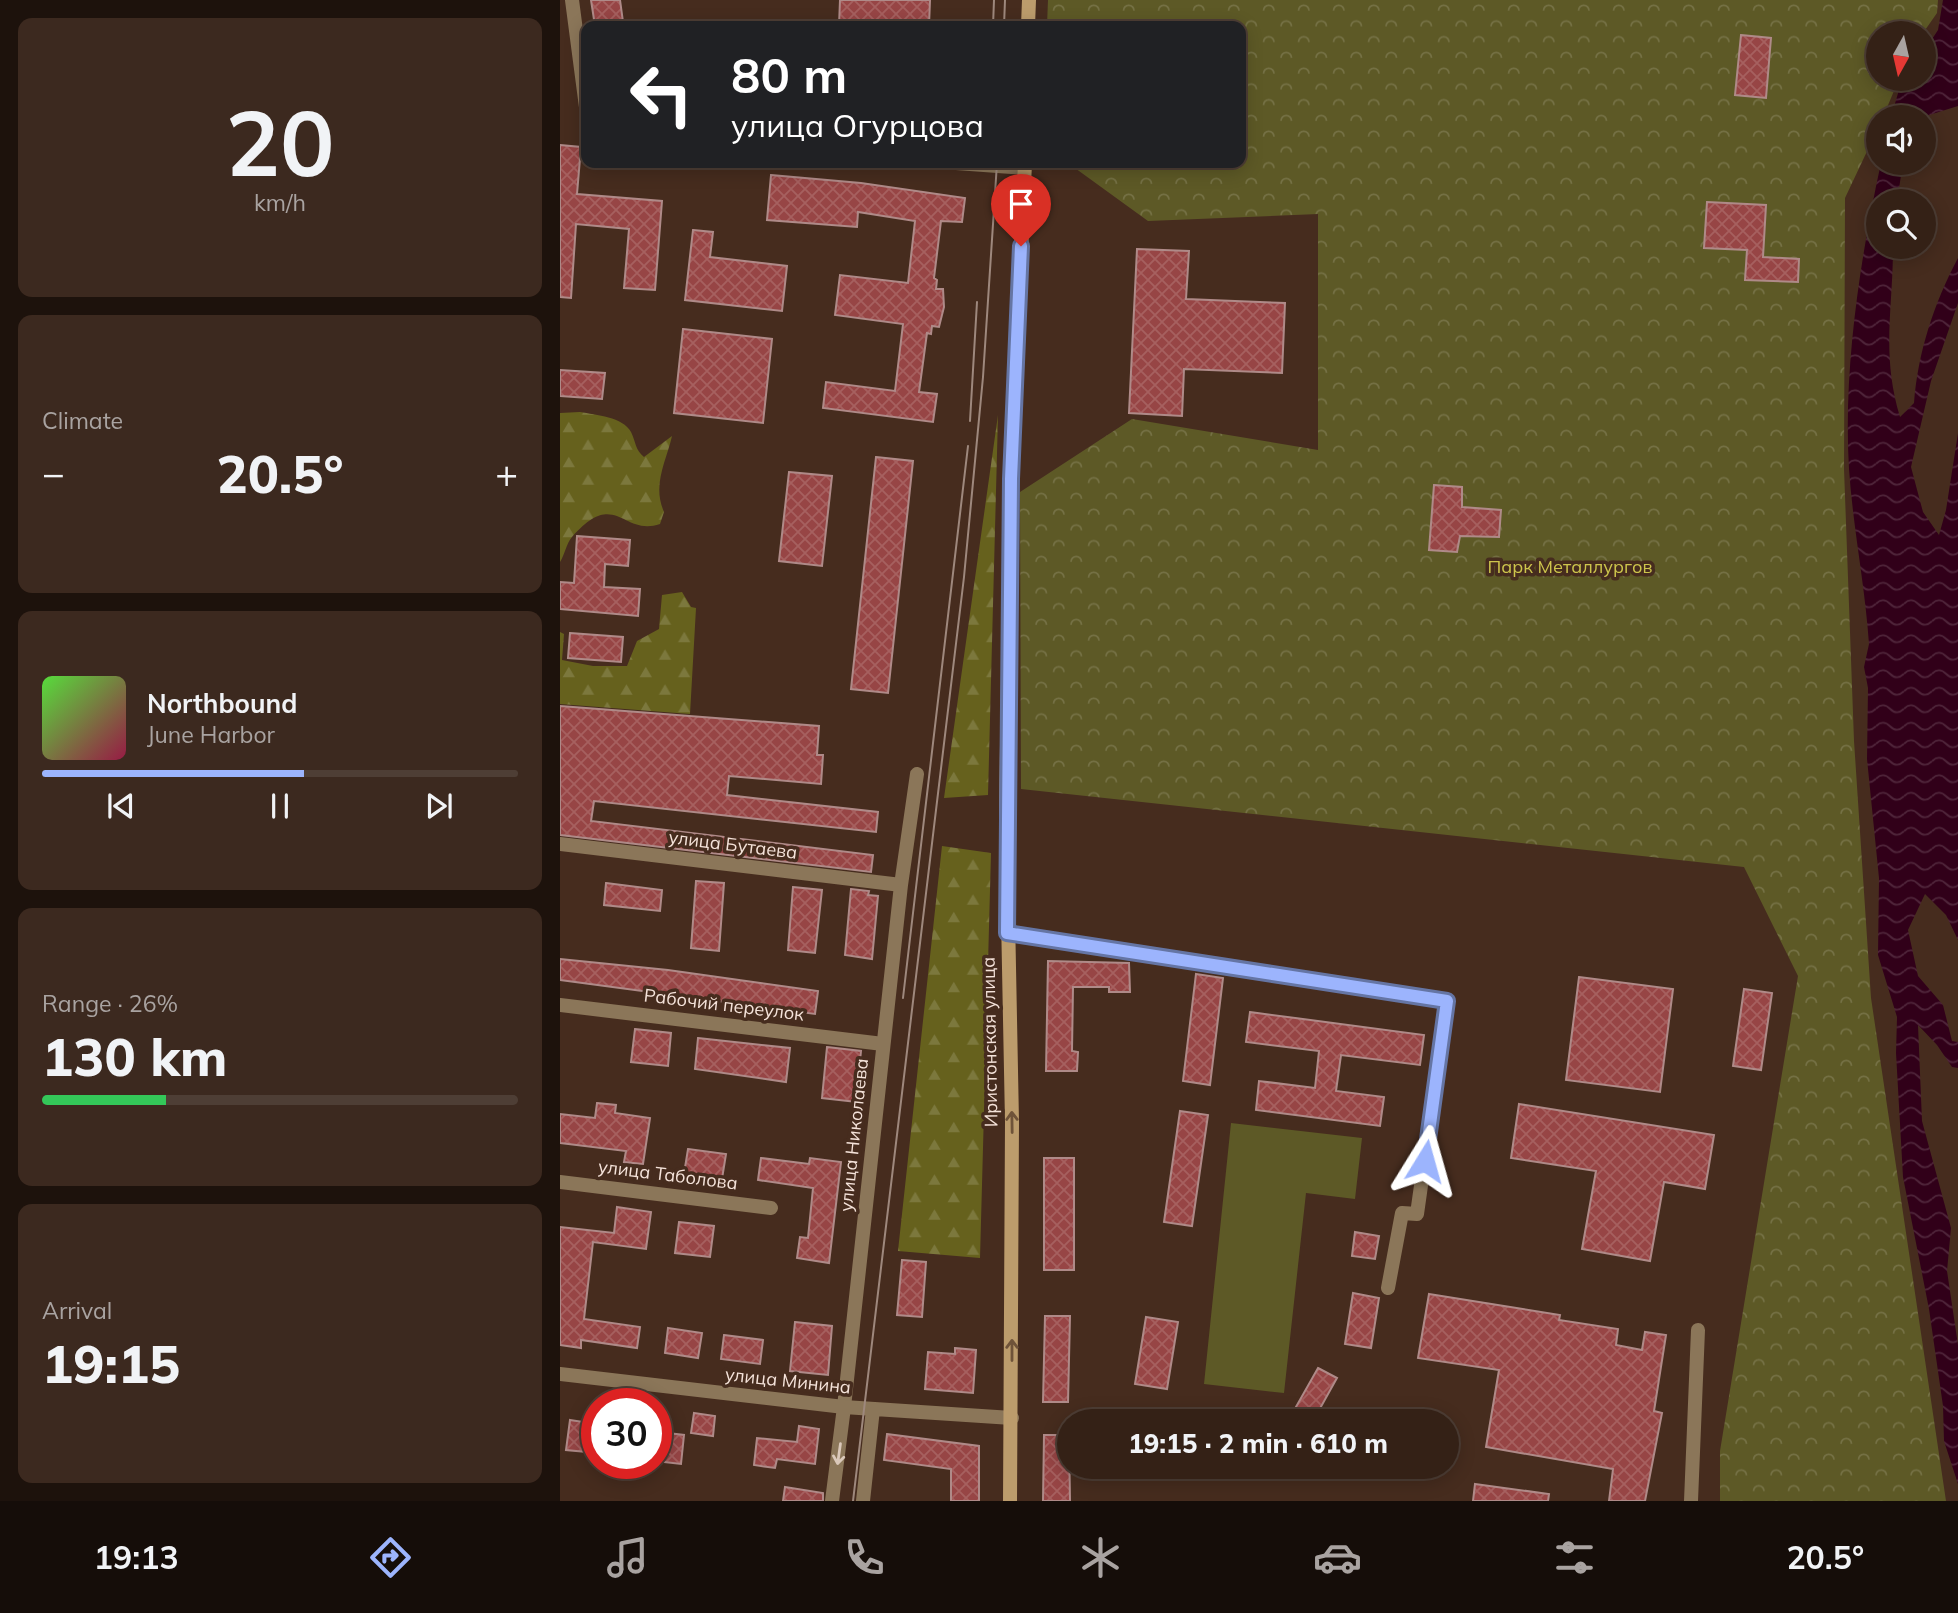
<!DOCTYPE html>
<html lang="en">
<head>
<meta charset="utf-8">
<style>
	body { margin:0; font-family:Mulish,sans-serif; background:#3c291f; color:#f1f3f6; height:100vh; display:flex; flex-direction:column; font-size:26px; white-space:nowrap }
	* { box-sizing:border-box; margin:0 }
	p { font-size:23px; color:#a9a3a1 }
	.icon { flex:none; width:38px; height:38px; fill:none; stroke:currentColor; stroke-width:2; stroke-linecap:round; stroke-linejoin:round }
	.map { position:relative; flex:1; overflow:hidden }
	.sheet { display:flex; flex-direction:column; gap:18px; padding:18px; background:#1d120c; width:560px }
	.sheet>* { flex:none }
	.hud { position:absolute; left:21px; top:21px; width:665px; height:147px; border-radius:14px; box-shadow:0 4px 18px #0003,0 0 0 2px #4e3e35; background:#202124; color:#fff; overflow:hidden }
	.needle { width:46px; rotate:188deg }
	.controls { position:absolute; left:1306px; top:21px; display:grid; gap:14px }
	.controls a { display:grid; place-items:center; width:70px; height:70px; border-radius:50%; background:#342116; box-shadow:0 4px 18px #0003,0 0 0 2px #4e3e35; font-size:35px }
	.speed { position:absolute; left:21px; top:1388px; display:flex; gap:14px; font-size:35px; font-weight:700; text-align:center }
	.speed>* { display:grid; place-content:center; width:91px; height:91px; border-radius:50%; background:#342116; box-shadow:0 4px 18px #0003,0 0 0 2px #4e3e35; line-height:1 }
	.speed .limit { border:10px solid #d22; background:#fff; color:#111 }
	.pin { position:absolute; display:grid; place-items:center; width:60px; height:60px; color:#fff; margin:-72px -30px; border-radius:50% 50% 50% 0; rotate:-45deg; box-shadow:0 0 7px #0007 }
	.pin .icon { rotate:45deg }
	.me { position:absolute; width:77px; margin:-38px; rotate:8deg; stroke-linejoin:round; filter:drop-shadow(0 0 5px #0008) }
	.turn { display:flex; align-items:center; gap:24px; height:147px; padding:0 35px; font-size:32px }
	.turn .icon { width:91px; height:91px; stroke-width:2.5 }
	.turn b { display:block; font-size:49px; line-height:60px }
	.big { font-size:52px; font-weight:800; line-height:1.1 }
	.sheet .tile { flex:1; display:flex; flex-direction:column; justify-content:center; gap:10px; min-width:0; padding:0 24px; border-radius:14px; background:#3c291f }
	.sheet .dial { align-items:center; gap:0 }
	.dial b { font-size:91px; line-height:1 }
	.song { display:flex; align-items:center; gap:21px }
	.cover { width:84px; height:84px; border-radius:10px; background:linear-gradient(135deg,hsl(110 70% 55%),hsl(340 70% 35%)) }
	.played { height:7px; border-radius:4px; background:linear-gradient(90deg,#9cb4fd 55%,#4e3e35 55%) }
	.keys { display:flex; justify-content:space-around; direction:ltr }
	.heat { display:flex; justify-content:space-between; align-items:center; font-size:38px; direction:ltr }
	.charge { height:10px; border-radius:5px; background:linear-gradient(90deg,#34c759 26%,#4e3e35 0) }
	.trip { position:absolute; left:497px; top:1409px; width:402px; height:70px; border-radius:35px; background:#342116; box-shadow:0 4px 18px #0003,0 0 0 2px #4e3e35; font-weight:800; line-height:70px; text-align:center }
	.tabs { display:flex; height:112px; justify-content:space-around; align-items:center; background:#150d09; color:#a9a3a1 }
	.tabs .icon { width:49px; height:49px }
	.tabs .on { color:#9cb4fd }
	.tabs b { font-size:32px; color:#f1f3f6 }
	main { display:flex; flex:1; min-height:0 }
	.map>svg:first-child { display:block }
	.grass { fill:#5d5926 }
	.forest { fill:url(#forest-firs) }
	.park { fill:url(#park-crowns) }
	.water { fill:url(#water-waves) }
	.building { fill:url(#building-cross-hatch); stroke:#af8a88; stroke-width:2 }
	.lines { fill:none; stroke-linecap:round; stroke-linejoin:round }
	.minor { stroke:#8b7659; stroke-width:14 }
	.tertiary { stroke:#8b7659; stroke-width:14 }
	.secondary { stroke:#bc9c6c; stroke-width:14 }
	.tram { stroke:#9e887d; stroke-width:2 }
	.oneway { stroke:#6f5339 }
	.oneway2 { stroke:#dac8ba }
	.route-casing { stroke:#6575a4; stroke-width:18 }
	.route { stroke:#9cb4fd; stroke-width:12 }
	.labels { text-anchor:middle; stroke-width:7; stroke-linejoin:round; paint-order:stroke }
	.park-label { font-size:18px; fill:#cdc54c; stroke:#462c1e }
	.street-label { font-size:18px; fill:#f5e3da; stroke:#462c1e }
</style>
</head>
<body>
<main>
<section class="sheet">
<div class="tile dial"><b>20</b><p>km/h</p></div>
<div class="tile"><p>Climate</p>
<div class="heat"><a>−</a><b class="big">20.5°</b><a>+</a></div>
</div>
<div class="tile">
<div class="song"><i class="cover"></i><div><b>Northbound</b><p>June Harbor</p></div></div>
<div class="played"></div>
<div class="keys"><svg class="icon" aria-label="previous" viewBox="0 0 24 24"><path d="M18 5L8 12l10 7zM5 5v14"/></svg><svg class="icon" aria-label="pause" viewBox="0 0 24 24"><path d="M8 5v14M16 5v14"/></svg><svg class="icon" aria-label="next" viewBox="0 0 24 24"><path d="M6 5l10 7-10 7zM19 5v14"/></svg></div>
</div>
<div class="tile"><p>Range · 26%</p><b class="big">130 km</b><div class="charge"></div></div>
<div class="tile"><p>Arrival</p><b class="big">19:15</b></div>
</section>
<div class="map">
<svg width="1398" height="1501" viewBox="0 0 1398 1501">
	<defs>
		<pattern id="forest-firs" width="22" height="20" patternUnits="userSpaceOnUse" patternTransform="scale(1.75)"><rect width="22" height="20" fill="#66611d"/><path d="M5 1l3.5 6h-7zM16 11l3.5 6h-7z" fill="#7c783d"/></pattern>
		<pattern id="park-crowns" width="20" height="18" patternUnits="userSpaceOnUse" patternTransform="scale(1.75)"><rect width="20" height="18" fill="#5d5926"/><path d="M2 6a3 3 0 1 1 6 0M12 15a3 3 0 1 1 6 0" fill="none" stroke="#757145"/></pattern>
		<pattern id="water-waves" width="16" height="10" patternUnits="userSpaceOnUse" patternTransform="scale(1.75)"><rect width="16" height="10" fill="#310019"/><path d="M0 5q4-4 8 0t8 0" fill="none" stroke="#4f253a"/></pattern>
		<pattern id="building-cross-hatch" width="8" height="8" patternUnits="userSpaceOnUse" patternTransform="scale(1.75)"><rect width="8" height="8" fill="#974545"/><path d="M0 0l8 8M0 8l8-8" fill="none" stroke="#a6605f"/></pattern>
	</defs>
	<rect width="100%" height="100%" fill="#462c1e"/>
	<!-- grass -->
	<path class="grass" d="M671,1123L802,1138L795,1199L746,1193L724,1393L644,1384Z"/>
	<!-- forest -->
	<path class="forest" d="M20,412C36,415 63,417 71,432C76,442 75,450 84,457L112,436C106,462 92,485 104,512L100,524C62,537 56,487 12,537C6,544 5,554 0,562V413Z
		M438,415L428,795L384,798Z
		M122,592L131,607L136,608L130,714L0,704V632L4,634L2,660L33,666H67L77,641L99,629L102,595Z
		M382,846L431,853L420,1258L338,1251Z"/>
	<!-- park -->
	<path class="park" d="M488,0H1378L1377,13L1363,33H1318V79H1339L1323,117H1318V128L1285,198L1284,469L1294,741L1311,998L1386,1501H1160V1451L1238,976L1184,867L461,789L460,492L572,419L758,450V214L588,221L508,163H681V26H487Z"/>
	<!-- water -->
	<path class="water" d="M1383,0H1398V106L1366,116L1363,123V117H1331L1339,90L1346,79H1363V53L1378,30Z
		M1321,163H1343L1337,201H1318V247H1333C1333,310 1321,354 1340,417L1354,403C1358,352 1374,303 1398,258V303L1371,381L1351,467L1363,512L1379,535L1386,510L1398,433V940L1386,915L1365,894L1348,930L1358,976L1383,1005L1392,1041L1398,1042V1068L1392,1067L1377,1045L1358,1025L1362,1121L1391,1228L1387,1271L1398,1345V1484L1384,1441L1383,1406L1369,1309L1343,1177L1336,1053L1337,1017L1318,955L1319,878L1307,759L1308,688L1304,667L1309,644C1305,585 1293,528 1289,469C1283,370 1300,259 1321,163Z"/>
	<!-- building -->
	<path class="building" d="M31,0H60L63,22L35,26Z
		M280,0H370L369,26H279Z
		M1181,35L1211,38L1206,98L1175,95Z
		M0,145L21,147L17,194L102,201L95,290L64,288L69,229L16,224L11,298L0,297Z
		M211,175L301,183L405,198L402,222L381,221L374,278L377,280L376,289H383L384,307L379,327L372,326L371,334L367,333L359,392L377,394L373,422L263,408L266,382L335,391L343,324L275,315L280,275L348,283L355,221L298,212L297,227L207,220Z
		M1147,202L1206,205L1203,257L1239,259L1238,282L1185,280L1187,250L1144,248Z
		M133,230L153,232L150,257L227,266L222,311L125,300Z
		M577,249L629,251L626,299L725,303L722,373L624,369L622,416L569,413Z
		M123,329L212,339L203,423L114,413Z
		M0,370L45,373L42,399L0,396Z
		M316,457L353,461L328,693L291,689Z
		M229,472L272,476L262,566L219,561Z
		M874,485L902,487V507L941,510L939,537L900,536L897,552L869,550Z
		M17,536L70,540L68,566L45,564L44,587L80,589L78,616L0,609V582L14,583Z
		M10,633L63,637L61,662L8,658Z
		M0,706L259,726L257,755H263L261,784L169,776L167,795L318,812L316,832L34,801L31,821L313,855L311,872L0,835Z
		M136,881L164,883L159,951L131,948Z
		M46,883L102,890L100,911L44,905Z
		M233,887L262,890L255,953L228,950Z
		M291,889L309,891L308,895L318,896L312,959L285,955Z
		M0,959L108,970L258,991L255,1014L0,980Z
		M488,961L569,963L570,992H549V987H513L512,1051L518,1052L517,1071H486Z
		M636,974L663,978L650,1085L623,1081Z
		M1019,977L1113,989L1100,1092L1006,1080Z
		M1184,989L1212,993L1201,1070L1173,1066Z
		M690,1012L864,1035L860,1065L781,1055L776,1091L824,1097L820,1126L696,1110L699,1081L755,1088L759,1051L686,1042Z
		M75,1029L111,1033L108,1066L71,1062Z
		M138,1038L230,1048L226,1082L135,1069Z
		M267,1047L301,1051L296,1102L262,1098Z
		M37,1103L56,1105L55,1113L90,1118L83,1164L64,1162L66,1151L0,1143V1114L35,1118Z
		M959,1104L1154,1135L1145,1189L1104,1182L1090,1261L1022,1249L1036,1171L951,1158Z
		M620,1111L648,1115L632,1226L604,1222Z
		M128,1149L166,1154L162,1179L124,1174Z
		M201,1158L249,1164L250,1158L281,1162L269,1263L237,1258L240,1237L248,1238L253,1188L198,1180Z
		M484,1158H514V1270H484Z
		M57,1207L91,1212L86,1249L33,1242L24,1319L80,1327L77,1348L21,1340V1348L0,1345V1227L54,1233Z
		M119,1222L154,1226L150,1257L115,1253Z
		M795,1232L819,1236L815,1259L792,1256Z
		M342,1260L366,1262L362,1317L337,1315Z
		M793,1293L819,1298L811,1348L785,1344Z
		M869,1294L1000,1315L999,1320L1058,1329L1056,1345L1082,1350L1085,1332L1106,1335L1094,1411L1102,1413L1085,1501H1049L1053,1469L926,1447L939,1370L858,1358Z
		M485,1316H510L508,1402H483Z
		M586,1317L618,1322L607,1389L575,1384Z
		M235,1322L272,1326L268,1375L230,1371Z
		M108,1328L142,1333L138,1358L105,1353Z
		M164,1335L203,1340L200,1364L161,1359Z
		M395,1348L416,1350L413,1393L365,1389L368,1352L395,1354Z
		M758,1368L777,1378L753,1421H728Z
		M134,1413L155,1416L153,1436L131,1433Z
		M10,1420L37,1424V1453L6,1450Z
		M239,1426L259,1429L255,1464L217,1459L215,1468L194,1465L197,1438L237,1442Z
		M99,1432L124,1435L121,1464L96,1461Z
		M327,1434L419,1446V1501H391V1469L324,1460Z
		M484,1435H509L510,1501H483Z
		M915,1484L989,1494L988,1501H913Z
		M225,1487L263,1493V1501H223Z"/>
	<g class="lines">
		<!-- minor -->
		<path class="minor" d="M12,0L26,107
			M396,163L464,168
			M0,844L341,885
			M447,933L887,1001L857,1214L842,1213L828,1288
			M0,1005L323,1044
			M0,1182L211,1208
			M284,1407L341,885L357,774
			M1131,1501L1138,1330"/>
		<!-- tertiary -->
		<path class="tertiary" d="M0,1374L284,1407L452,1418
			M272,1501L284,1407
			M303,1501L313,1409"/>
		<!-- secondary -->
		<path class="secondary" d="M468,26L469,0
			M450,1501L452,1122L446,813L451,479L465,163"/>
		<!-- tram -->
		<path class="tram" d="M433,26L434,0
			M444,26L445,0
			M410,421L417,302
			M343,998L408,446
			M293,1501L404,577L423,377L437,163"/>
	</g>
	<!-- one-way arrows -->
	<defs><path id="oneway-shaft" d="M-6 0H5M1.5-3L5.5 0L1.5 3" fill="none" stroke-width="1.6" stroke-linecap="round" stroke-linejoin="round" transform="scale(1.75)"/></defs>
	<g class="oneway">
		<use href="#oneway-shaft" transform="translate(452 1122) rotate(-91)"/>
		<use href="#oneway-shaft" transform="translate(452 1350) rotate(-90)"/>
	</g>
	<use class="oneway2" href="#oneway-shaft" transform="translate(279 1454) rotate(98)"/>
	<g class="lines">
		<!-- route casing -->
		<g class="route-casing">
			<path id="route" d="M461,246L451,479L447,933L887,1001L865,1161"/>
		</g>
		<!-- route -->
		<use href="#route" class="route"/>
	</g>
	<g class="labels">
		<!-- park labels -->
		<g class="park-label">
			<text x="1010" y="573">Парк Металлургов</text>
		</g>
		<!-- street labels -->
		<g class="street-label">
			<text transform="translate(173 845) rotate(7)" y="6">улица Бутаева</text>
			<text transform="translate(164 1005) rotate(7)" y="6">Рабочий переулок</text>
			<text transform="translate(430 1042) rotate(-91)" y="6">Иристонская улица</text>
			<text transform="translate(294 1135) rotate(-84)" y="6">улица Николаева</text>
			<text transform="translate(108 1175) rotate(7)" y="6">улица Таболова</text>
			<text transform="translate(228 1381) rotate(6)" y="6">улица Минина</text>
		</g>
	</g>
</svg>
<div class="controls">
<a><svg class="needle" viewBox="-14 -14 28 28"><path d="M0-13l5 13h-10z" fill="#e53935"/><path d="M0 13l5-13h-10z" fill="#a9a3a1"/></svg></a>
<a><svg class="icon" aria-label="sound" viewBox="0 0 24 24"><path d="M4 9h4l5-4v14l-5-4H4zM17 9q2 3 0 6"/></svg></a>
<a><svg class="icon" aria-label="search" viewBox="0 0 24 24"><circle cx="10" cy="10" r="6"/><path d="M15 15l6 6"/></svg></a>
</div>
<div class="speed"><div class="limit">30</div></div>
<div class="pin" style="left:461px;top:246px;background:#d93025"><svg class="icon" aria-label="arrive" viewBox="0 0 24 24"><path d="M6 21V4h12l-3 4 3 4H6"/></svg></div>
<svg class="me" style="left:865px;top:1161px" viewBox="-20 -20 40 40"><path d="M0-17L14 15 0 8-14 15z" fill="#9cb4fd" stroke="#fff" stroke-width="4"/></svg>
<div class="trip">19:15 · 2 min · 610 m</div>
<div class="hud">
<div class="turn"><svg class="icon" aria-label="left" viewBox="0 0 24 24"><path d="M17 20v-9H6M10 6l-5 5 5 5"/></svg><div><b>80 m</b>улица Огурцова</div></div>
</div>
</div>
</main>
<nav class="tabs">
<b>19:13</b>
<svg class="icon on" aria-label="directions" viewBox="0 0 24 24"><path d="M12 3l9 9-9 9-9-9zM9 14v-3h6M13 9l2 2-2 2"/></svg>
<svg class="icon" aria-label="music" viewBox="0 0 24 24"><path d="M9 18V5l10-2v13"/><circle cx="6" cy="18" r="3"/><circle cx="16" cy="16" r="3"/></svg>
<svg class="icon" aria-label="phone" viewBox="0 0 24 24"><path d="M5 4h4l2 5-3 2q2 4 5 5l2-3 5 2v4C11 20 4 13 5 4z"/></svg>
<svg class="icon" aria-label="climate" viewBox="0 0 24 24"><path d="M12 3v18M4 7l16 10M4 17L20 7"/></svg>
<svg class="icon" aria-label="car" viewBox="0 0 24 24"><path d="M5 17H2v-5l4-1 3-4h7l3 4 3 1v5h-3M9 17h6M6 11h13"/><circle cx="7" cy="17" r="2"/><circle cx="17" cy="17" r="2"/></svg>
<svg class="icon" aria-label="filters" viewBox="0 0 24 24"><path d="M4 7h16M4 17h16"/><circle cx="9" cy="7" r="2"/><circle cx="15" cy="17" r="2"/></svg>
<b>20.5°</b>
</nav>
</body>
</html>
